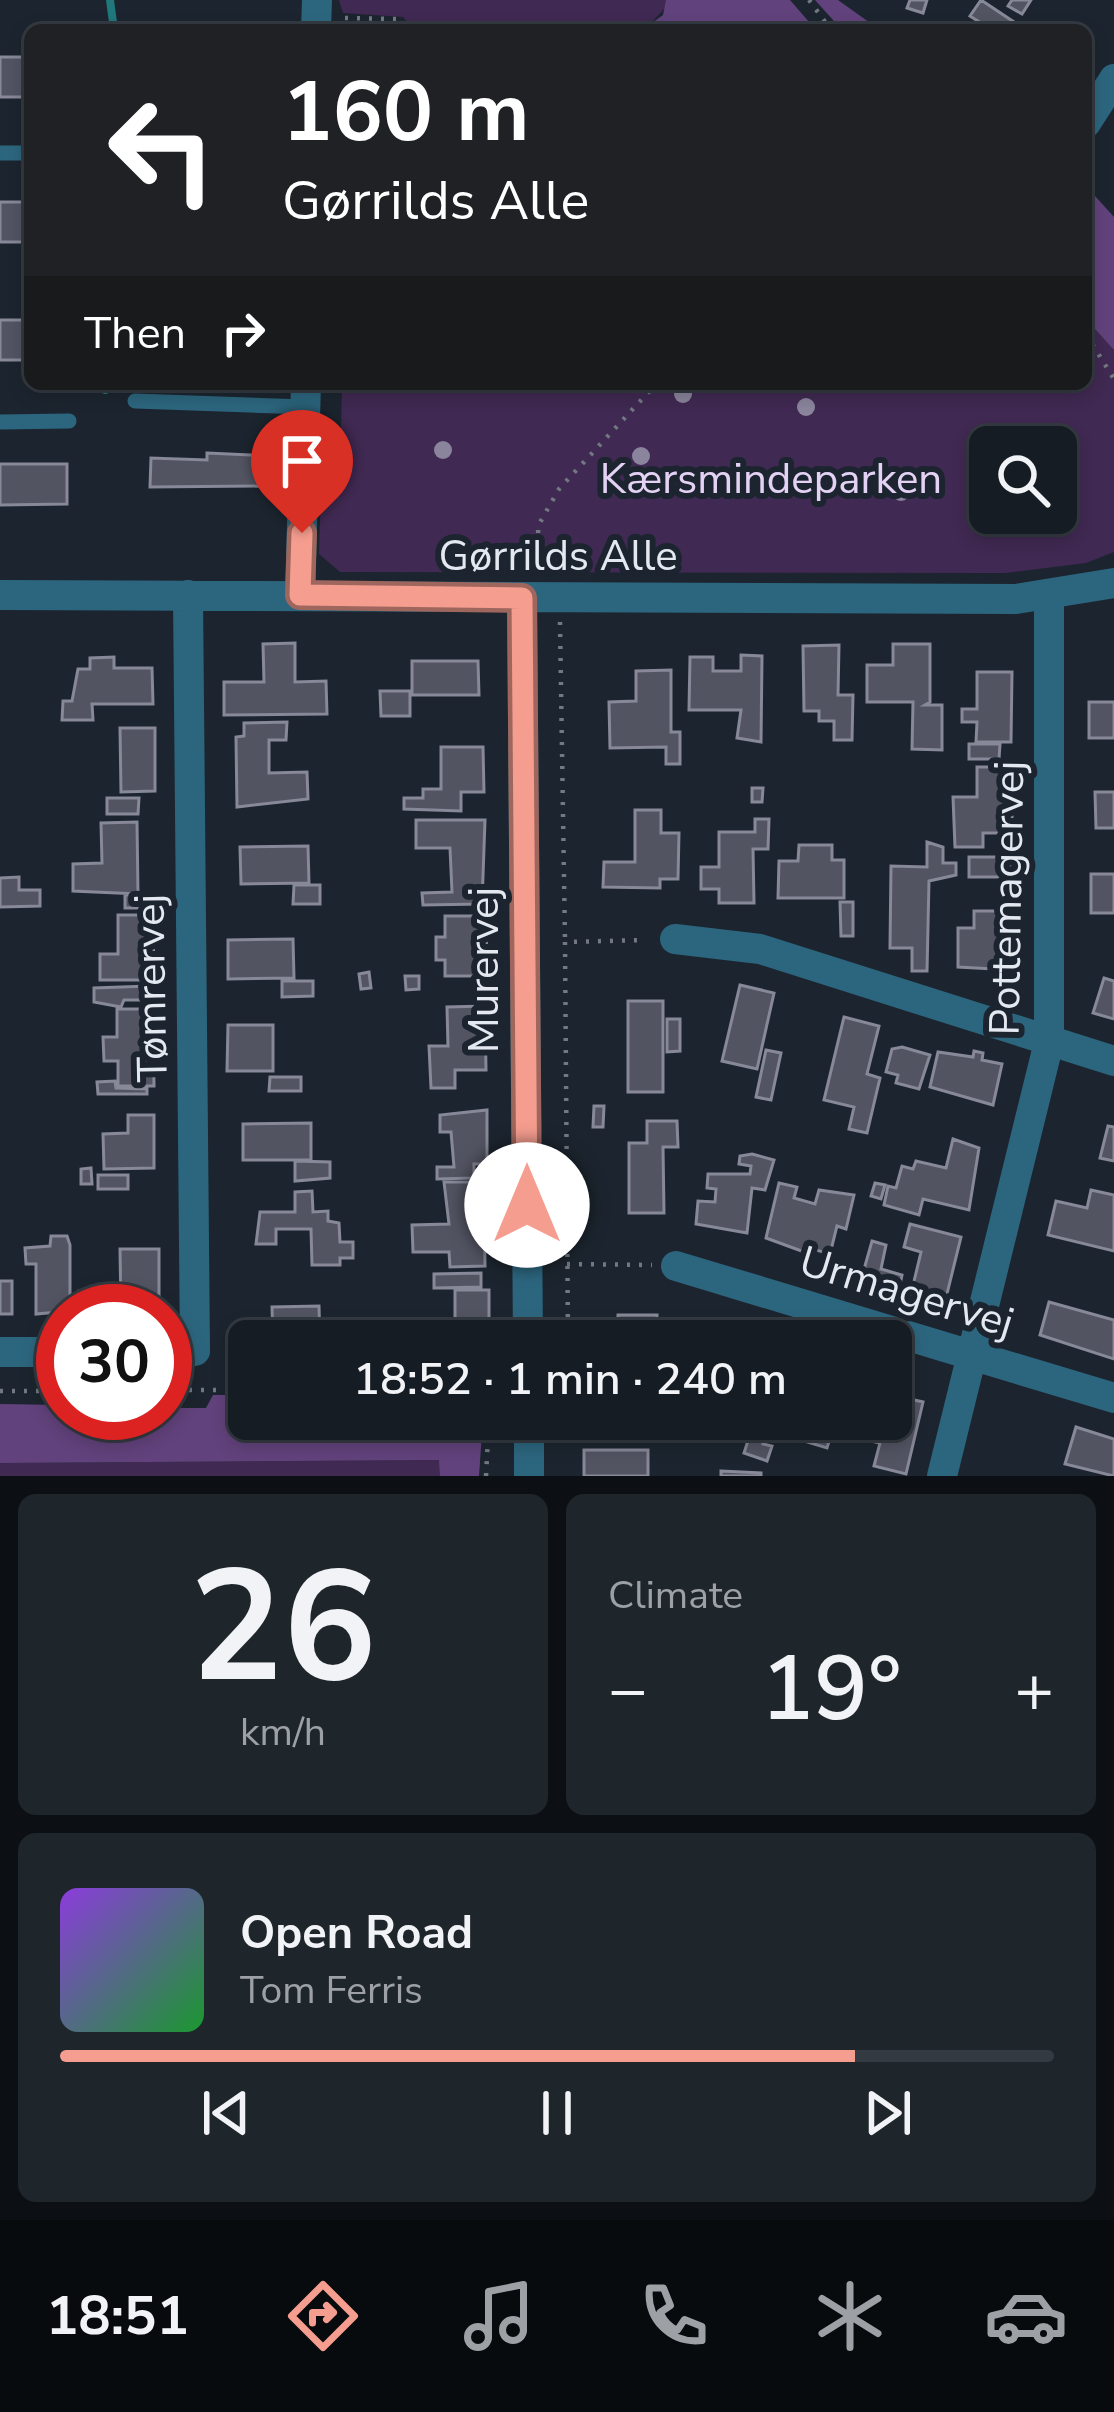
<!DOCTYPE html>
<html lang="en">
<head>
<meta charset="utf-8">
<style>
	body { margin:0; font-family:"Nunito Sans",sans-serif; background:#1e252b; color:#f1f3f6; height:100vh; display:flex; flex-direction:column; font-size:45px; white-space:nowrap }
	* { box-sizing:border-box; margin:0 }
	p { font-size:39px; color:#9da1a6 }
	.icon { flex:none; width:66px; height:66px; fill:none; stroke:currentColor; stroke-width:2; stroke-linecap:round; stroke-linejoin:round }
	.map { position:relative; height:1476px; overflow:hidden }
	.side { display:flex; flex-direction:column; gap:18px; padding:18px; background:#0c0f13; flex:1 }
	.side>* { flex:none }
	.banner { position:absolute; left:24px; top:24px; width:1068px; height:366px; border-radius:18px; box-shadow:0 6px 18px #0003,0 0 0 3px #343a41; background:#202124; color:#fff; overflow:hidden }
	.tools { position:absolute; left:969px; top:426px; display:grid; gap:24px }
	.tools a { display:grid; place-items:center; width:108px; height:108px; border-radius:18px; background:#151c23; box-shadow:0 6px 18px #0003,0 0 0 3px #343a41; font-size:60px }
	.speed { position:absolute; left:36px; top:1284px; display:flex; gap:24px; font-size:60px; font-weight:700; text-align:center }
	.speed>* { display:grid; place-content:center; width:156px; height:156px; border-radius:50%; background:#151c23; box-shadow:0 6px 18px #0003,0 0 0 3px #343a41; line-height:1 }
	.speed .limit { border:18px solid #d22; background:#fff; color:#111 }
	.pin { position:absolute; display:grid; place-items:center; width:102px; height:102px; color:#fff; margin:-123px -51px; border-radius:50% 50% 50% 0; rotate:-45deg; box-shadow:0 0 12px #0007 }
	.pin .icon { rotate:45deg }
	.me { position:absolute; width:132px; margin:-66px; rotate:0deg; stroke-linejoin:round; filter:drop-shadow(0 0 9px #0008) }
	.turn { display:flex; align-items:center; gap:42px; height:252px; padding:0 60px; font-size:54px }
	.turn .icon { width:156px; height:156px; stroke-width:2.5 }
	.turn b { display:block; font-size:84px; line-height:102px }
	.then { display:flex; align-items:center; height:114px; padding:0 60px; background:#0003; gap:24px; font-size:45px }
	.big { font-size:90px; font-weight:600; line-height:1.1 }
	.side .card { flex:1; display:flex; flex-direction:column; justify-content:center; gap:18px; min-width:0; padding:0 42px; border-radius:18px; background:#1e252b }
	.side .dial { align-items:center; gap:0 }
	.dial b { font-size:156px; line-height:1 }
	.song { display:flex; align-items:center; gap:36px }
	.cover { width:144px; height:144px; border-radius:18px; background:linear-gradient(135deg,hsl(270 70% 55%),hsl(130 70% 35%)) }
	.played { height:12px; border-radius:6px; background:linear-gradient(90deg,#f59d8f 80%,#343a41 80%) }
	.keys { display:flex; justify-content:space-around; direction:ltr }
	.heat { display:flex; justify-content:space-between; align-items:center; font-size:66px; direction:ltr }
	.side .tiles { flex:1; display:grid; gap:18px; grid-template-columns:1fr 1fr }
	.card:last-child { grid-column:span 2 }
	.trip { position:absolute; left:228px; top:1320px; width:684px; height:120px; border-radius:18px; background:#151c23; box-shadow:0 6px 18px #0003,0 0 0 3px #343a41; font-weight:600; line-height:120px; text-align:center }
	.tabs { display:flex; height:192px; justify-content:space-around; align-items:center; background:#080b0e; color:#9da1a6 }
	.tabs .icon { width:84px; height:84px }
	.tabs .on { color:#f59d8f }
	.tabs b { font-size:54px; color:#f1f3f6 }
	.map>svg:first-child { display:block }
	.green { fill:#402952; fill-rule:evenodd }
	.forest { fill:#62427c }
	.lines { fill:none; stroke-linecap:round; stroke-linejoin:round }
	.stream { stroke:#20777c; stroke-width:8 }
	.building { fill:#525462; stroke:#878898; stroke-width:3 }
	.path { stroke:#727982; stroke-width:4.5; stroke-dasharray:3 9; stroke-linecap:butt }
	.lane { stroke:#2c667e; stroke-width:15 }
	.street { stroke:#2c667e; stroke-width:30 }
	.tree { fill:#8a849c }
	.route-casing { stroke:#9f665d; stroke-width:30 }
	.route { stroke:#f59d8f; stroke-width:21 }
	.labels { text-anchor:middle; stroke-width:12; stroke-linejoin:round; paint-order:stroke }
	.park-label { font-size:42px; fill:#e4d2f5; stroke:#1c252f }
	.street-label { font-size:42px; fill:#e4e9f1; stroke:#1c252f }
</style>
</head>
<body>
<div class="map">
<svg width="1114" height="1476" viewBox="0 0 1114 1476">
	<rect width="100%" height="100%" fill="#1c252f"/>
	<!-- green -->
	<path class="green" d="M339,0H666L667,6L649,25L414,30L403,17L343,13Z
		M1086,212L1114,235V552L1086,563L1005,573L340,572L319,554L322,456L341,427L342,384H1086ZM990,447H1056V513H990Z
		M440,1460V1476H0V1463Z"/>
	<!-- forest -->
	<path class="forest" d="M666,0H790L816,30H463L506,24L649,25L663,15Z
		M815,0H838L880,30H842Z
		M1086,186L1114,217V350L1086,319Z
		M213,1395H249V1419H483L479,1476H440L439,1460L0,1463V1404L63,1405V1413H165V1408H206Z"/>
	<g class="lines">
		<!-- stream -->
		<path class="stream" d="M110,0L114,30
			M105,390L106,384"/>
	</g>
	<!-- building -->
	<path class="building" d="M910,0H927L923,13L907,8Z
		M981,0L1023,28L1021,30H992L970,16Z
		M1012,0H1031L1022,14L1008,6Z
		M0,57H30V97H0Z
		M0,202H30V242H0Z
		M0,320H30V360H0Z
		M207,453L271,456L270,486L150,487L151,458L207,460Z
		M0,464H67V504L0,505Z
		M295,643V682L326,681L327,714L224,715V682H264L263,644Z
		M893,644H930V702L925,705H942V750L912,749L913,702H867V665H893Z
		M839,645L838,695H853L852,740H834V721H819V711H804L803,646Z
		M741,655L762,656L761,742L737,738L741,710H689L690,657H713V671H741Z
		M114,657V668H152L153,704H92L93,720H62L63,701H72L78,669H90V658Z
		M412,661H478L479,695H412Z
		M671,670V732H680V764H666V747L610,748L609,702L636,701V671Z
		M977,672H1012L1011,742H976L977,722H962V709H977Z
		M380,691H410V716H381Z
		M1089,702H1114V738H1089Z
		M287,722L286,740H269V773L307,772L308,799L237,807L236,737L244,736V723Z
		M120,728H155V791L121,792Z
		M969,744H1000L999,759H969Z
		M441,747H483L484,792H461V811L404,809V798H423V789H441Z
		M977,767H1012V833H983V847H955L953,797H977Z
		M752,788H763L762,802H752Z
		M1095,792H1114V828H1096Z
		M107,798H139L138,814H107Z
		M635,810H661V833H679L678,879H660V888L603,887L604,862H635Z
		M755,819H769L768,849H753L754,903H719V889H701V867H719V832H755Z
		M416,820H485L482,904L423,905L422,893L452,892L450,848H416Z
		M137,822L138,894L73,891V864L102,863L101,823Z
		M927,842L943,847V863H956V875L929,881L927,971H912V948H890L891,866L927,867Z
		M799,845H832V860H844V898H778L779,861H798Z
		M308,846L309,883L241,884L240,847Z
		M969,857H1010V877H969Z
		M1091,874H1114V913H1091Z
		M19,877V890H40V906L0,907V878Z
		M294,885H320V904H293Z
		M125,895H154L153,908H125Z
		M840,902H853V936H841Z
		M974,911H1012V970L958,967V928H974Z
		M118,915H153L154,980H100V954H118Z
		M445,916H486L487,976H445V960H436V937H445Z
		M293,939L294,978L228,979V940Z
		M369,972L371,988L361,989L359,974Z
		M405,976H419V989L406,990Z
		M1104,978L1114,981V1019L1093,1013Z
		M282,981H313V996L282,997Z
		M740,985L774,993L757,1069L722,1061Z
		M148,986V1000H124L121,1007L94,1002V988Z
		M628,1001H663V1092H628Z
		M485,1006L486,1070H455V1088H431L429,1046H448L447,1007Z
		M117,1009H146V1022H153L154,1086H118V1061H104L103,1037H117Z
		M844,1017L879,1026L867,1074L880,1078L867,1133L849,1129L854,1107L824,1100Z
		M667,1019H680V1051L667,1052Z
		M228,1025H273V1071H227Z
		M902,1047L930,1055L919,1089L896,1083L898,1075L886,1072L892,1049Z
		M766,1050L781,1053L771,1100L756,1097Z
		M974,1051L983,1053L982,1060L1002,1064L993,1105L930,1087L938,1052L973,1057Z
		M270,1077H301V1091H269Z
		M115,1081L116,1088L147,1089V1094H98L97,1082Z
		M594,1106H604L603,1127H593Z
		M487,1110V1164H474V1178L437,1179V1167H454L451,1132H440V1115Z
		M128,1115H154V1168L104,1169L103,1134L128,1133Z
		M647,1121H677L678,1147H663L664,1213H629V1143H647Z
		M311,1123V1160H243V1124Z
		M1108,1126L1114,1127V1161L1100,1158Z
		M953,1139L979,1148L969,1210L923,1199L919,1215L884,1205L888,1186L896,1188L902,1166L913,1169L916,1161L946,1168Z
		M752,1154L774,1160L765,1190L752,1188L747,1233L696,1224L698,1201L715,1202L716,1189L707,1188L708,1174H750L751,1166L739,1164L740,1156Z
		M295,1161L330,1162V1178L295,1181Z
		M91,1168L92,1184H81V1169Z
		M98,1175H128V1189H98Z
		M444,1182H478V1188H484L485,1266L450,1267L449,1252H413L412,1225L449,1224Z
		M779,1183L797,1187L794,1198L815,1204L819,1190L854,1195L846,1229L837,1226L830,1254L809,1248L807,1253L766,1238Z
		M875,1183L885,1185L881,1199L871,1196Z
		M1091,1190L1114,1195V1251L1048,1235L1056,1201L1087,1208Z
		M312,1191L313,1212L328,1211V1221L339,1223L340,1242H353V1258H340V1265H312L311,1229H276V1244H256L260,1212H295V1192Z
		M910,1224L961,1237L945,1302L911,1294L921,1252L904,1247Z
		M51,1236H67L70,1245V1311L36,1314V1264H26L25,1248L50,1246Z
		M872,1241L886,1245L881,1269L902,1275L899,1290L861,1280Z
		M120,1249H159V1311H121Z
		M481,1273V1287L434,1288V1274Z
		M0,1281H12V1314H0Z
		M455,1290H489V1341H440V1333H455Z
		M79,1291H92V1311H79Z
		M1049,1302L1114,1320V1359L1040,1335Z
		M319,1306L320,1341H273L272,1307Z
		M618,1315H657L656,1341H617Z
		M729,1327L762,1336L761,1341H724Z
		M892,1395L923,1402L906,1474L874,1466L880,1443L857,1438L861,1419H891Z
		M736,1419H749L745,1434L733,1430Z
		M755,1419H836L827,1448L771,1431L770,1423L763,1444L772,1446L767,1461L744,1453Z
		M1076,1427L1114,1439V1476L1065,1464Z
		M584,1450H648V1476H584Z
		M721,1471L761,1473V1476H721Z"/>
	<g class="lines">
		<!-- path -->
		<path class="path" d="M809,0L831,30
			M345,18L396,19L408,30
			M1086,334L1114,379
			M539,569L538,526L559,489L656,384
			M560,622L565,941
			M567,1264L652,1265
			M568,1341L565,942L646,940
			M165,1390H249
			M0,1391H63
			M486,1476L489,1419"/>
		<!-- lane -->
		<path class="lane" d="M0,153H30
			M135,401L305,407
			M0,422L69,421"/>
		<!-- street -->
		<path class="street" d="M316,30L317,0
			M1086,123L1114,79
			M0,595L1016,599L1114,583
			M300,595L306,384
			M522,598L528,1341
			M675,939L760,949L1114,1061
			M676,1266L1114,1398
			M165,1351H195L188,595
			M0,1352H63
			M529,1419V1476
			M942,1476L1049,1042V597"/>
	</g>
	<!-- trees -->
	<g class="tree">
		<circle cx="683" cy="394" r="9"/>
		<circle cx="806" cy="407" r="9"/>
		<circle cx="443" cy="450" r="9"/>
		<circle cx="641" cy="456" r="9"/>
		<circle cx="814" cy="478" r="9"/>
		<circle cx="901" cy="492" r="9"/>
	</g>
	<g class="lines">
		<!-- route casing -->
		<g class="route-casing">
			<path id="route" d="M302,533L300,595L522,598L527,1205"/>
		</g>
		<!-- route -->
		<use href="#route" class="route"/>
	</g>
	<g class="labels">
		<!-- park labels -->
		<g class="park-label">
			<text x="771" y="493">Kærsmindeparken</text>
		</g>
		<!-- street labels -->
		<g class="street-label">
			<text x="558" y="570">Gørrilds Alle</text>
			<text transform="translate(1006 898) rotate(-89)" y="15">Pottemagervej</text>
			<text transform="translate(483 970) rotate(-90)" y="15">Murervej</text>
			<text transform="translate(150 988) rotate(-91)" y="15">Tømrervej</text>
			<text transform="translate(907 1291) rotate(17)" y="15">Urmagervej</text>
		</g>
	</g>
</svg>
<div class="tools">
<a><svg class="icon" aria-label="search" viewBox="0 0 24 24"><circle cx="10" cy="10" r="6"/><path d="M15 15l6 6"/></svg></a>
</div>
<div class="speed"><div class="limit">30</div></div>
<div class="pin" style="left:302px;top:533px;background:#d93025"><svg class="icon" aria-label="arrive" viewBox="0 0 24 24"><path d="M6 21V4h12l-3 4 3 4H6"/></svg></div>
<svg class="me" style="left:527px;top:1205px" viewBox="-20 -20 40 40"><circle r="19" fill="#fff"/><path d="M0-13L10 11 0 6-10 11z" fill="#f59d8f"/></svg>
<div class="trip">18:52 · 1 min · 240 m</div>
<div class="banner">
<div class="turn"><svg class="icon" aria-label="left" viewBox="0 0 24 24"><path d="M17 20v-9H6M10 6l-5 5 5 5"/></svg><div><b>160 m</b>Gørrilds Alle</div></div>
<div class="then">Then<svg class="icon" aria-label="right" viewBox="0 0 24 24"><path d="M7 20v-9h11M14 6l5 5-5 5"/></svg></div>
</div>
</div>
<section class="side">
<div class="tiles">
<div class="card dial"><b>26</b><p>km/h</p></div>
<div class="card"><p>Climate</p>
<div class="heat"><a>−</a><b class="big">19°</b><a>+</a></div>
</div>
<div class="card">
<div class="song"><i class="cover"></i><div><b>Open Road</b><p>Tom Ferris</p></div></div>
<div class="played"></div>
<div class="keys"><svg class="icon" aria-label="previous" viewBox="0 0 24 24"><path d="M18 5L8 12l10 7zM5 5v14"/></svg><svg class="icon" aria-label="pause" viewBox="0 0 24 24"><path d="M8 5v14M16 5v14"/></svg><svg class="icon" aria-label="next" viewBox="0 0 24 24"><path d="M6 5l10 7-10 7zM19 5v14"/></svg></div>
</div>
</div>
</section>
<nav class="tabs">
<b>18:51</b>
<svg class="icon on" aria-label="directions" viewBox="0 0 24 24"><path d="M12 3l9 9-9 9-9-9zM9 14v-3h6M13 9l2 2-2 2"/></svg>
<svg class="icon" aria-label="music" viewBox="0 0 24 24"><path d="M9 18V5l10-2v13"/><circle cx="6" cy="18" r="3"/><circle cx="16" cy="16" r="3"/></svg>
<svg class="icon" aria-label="phone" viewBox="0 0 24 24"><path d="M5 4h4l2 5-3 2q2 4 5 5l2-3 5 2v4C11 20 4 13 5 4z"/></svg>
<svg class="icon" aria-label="climate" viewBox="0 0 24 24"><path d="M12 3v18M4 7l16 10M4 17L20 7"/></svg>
<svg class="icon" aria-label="car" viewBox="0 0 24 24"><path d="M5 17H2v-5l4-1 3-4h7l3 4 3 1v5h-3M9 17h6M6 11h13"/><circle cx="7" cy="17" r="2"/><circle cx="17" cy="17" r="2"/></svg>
</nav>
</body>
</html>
